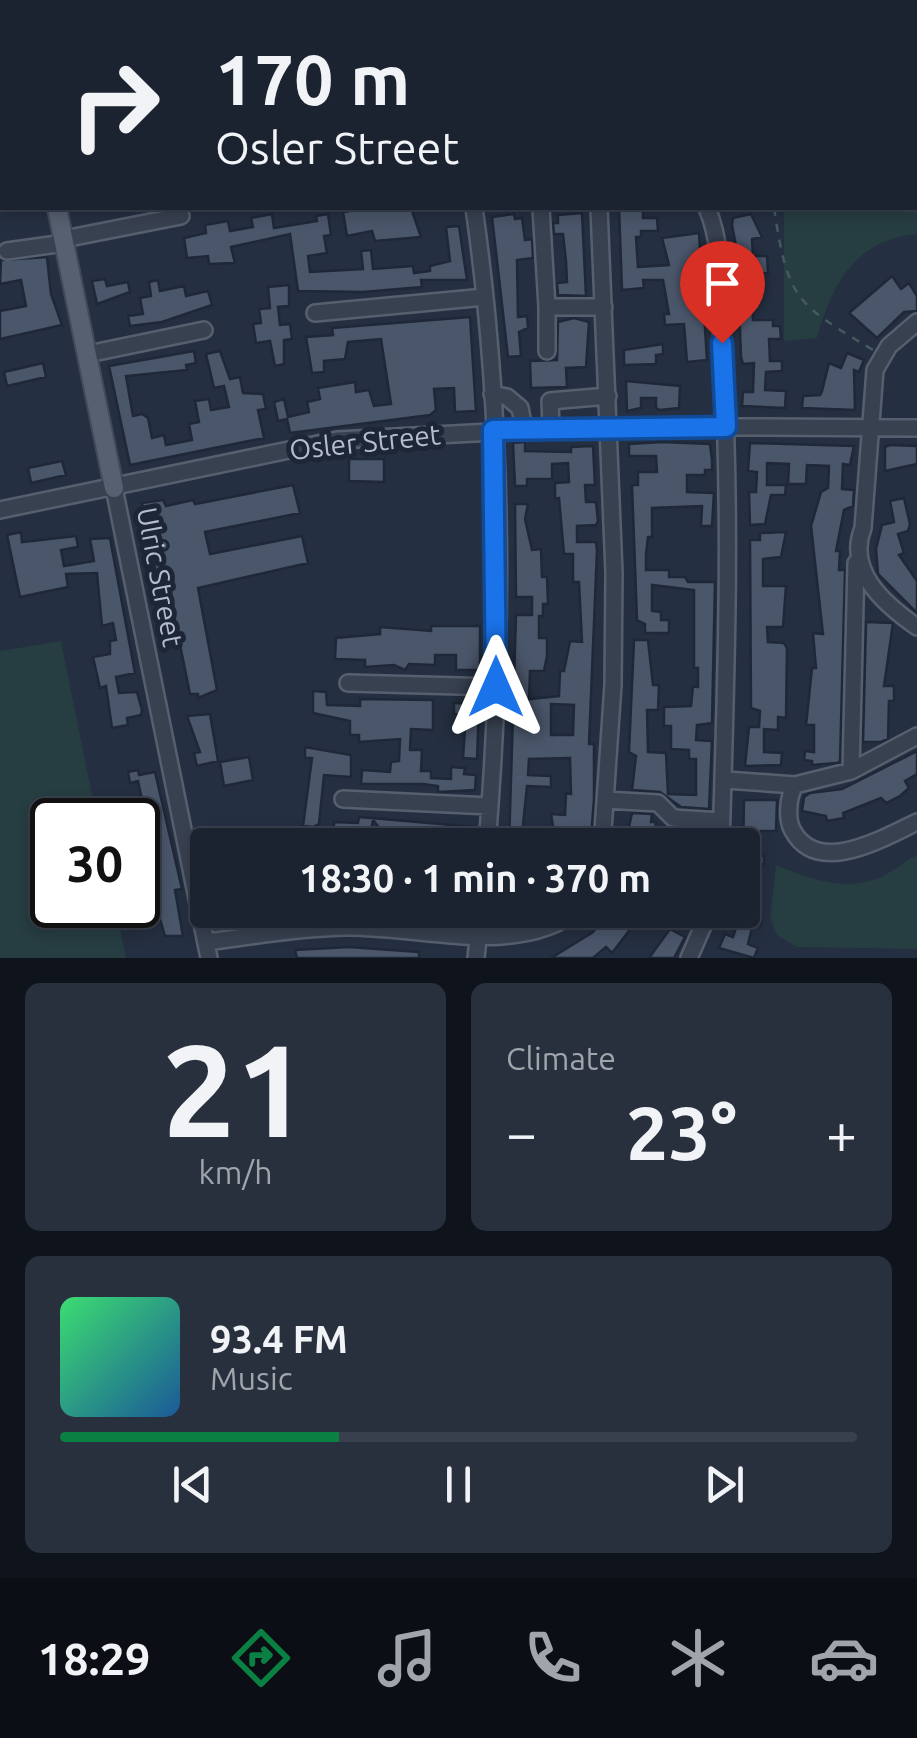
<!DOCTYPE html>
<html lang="en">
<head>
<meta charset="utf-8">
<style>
	body { margin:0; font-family:Ubuntu,sans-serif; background:#282f3d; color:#f1f3f6; height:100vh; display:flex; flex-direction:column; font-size:38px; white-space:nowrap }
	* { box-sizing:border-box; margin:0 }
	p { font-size:32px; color:#a0a4ab }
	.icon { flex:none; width:55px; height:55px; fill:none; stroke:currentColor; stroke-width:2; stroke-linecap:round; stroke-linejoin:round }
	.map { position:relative; height:958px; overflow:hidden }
	.sheet { display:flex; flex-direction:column; gap:25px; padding:25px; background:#0f131b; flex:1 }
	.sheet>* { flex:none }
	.guide { position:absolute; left:0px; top:0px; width:918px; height:210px; box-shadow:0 5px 15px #0003,0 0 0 2px #39404d; background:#1b2331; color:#f1f3f6; overflow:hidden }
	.speed { position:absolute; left:30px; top:798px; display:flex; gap:20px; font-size:50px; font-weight:700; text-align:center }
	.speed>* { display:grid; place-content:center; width:130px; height:130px; border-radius:50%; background:#1b2331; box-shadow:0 5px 15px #0003,0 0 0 2px #39404d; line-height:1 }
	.speed .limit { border:5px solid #111; border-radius:15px; background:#fff; color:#111 }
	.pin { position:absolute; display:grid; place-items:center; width:85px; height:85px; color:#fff; margin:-102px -42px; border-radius:50% 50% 50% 0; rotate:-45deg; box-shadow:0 0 10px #0007 }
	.pin .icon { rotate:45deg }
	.me { position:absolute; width:110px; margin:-55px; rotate:0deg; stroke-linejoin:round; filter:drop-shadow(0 0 8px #0008) }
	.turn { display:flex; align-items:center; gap:35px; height:210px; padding:0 50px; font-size:45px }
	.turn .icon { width:130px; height:130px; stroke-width:2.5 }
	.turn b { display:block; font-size:70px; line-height:85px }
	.big { font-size:75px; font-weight:700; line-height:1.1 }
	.sheet .widget { flex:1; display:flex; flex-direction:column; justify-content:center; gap:15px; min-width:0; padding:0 35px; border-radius:15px; background:#282f3d }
	.sheet .dial { align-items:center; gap:0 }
	.dial b { font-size:130px; line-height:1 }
	.song { display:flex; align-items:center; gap:30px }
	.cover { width:120px; height:120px; border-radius:15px; background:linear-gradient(135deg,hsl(140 70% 55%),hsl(210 70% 35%)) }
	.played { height:10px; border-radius:5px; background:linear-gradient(90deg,#0b8043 35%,#39404d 35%) }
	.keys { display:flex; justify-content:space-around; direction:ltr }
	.heat { display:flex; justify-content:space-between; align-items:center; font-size:55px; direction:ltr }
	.sheet .tiles { flex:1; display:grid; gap:25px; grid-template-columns:1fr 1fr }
	.widget:last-child { grid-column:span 2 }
	.trip { position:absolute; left:190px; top:828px; width:570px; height:100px; border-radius:10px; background:#1b2331; box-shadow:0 5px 15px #0003,0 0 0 2px #39404d; font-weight:700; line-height:100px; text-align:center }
	.tab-bar { display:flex; height:160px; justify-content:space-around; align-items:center; background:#0b0e14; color:#a0a4ab }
	.tab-bar .icon { width:70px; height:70px }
	.tab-bar .selected { color:#0b8043 }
	.tab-bar b { font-size:45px; color:#f1f3f6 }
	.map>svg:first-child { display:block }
	.green { fill:#263d42 }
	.building { fill:#4a566a; stroke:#1f2838; stroke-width:2.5; fill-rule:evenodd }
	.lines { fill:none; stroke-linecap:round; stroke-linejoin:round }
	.minor-casing { stroke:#565f6e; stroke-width:20 }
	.major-casing { stroke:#424a5a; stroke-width:22 }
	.path { stroke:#445a5f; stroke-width:2.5; stroke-dasharray:8 8; stroke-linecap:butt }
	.minor { stroke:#384150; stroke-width:15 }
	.major { stroke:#566070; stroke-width:18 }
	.route-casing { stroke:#114b97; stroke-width:25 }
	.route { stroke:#1a73e8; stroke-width:18 }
	.labels { text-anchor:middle; stroke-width:10; stroke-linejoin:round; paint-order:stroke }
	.street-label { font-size:28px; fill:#b5bccb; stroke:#1d2636 }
</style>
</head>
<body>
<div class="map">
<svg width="917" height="958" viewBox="0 0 917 958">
	<rect width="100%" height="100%" fill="#242f41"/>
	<!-- green -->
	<path class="green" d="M631,0H917V234C856,239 832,284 817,338L784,341V208H915V2Z
		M61,641L97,820H52V905H115L126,958H0V651Z
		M917,855V949L797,947L777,935L770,918L776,865C810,879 847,893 883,876C895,870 905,861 917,855Z"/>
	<!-- building -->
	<path class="building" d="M371,208H411L421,237L375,241L372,231L347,236L343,212Z
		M619,208H643V218H657L658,231H641V237H636L638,267L669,265L662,238L699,233L707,360L687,362L684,324L665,325L664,314H669L663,280H643L644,288L622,290Z
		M582,213L586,296L558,295L557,283L567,282L566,261L563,234H554L553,223H558V215Z
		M272,214L274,228L317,221L316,216L328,214L331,235L324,236L327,253L308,256L310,272L363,269L361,251L371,250L373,269L413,266L414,273L430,271V266L450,261L446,227L459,226L467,280H421L422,287L363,292L298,291L290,234L231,247L235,263L209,264L208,256L187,258L184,238L206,233L205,225L228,221L230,231L253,227L251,218Z
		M514,214L515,219L522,218L525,240L532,239L533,258L517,260L518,317L527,316L528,328L519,332L521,356L508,357L492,217Z
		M751,214L762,237L752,239L753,256H767L768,273L752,274L753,320H773V326H780L781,339H769L770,361H782V371L766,372L765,390L786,391L785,408L742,406L743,392H753L754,363L743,364L741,357L737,252L732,225L733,218Z
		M47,257L51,294L62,325L0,339V311L26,306L21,280L0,284L1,260Z
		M892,276L901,289L909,283L917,296V311L904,312L877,338L849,313Z
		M105,279L107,286L128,282L130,292L97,304L92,281Z
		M158,280L160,291L184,286L186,296L208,291L212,305L162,322L130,326L128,316L143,314L140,298L151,296L149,282Z
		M289,285V306L278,307L280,325L290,324L292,339L284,340V364L275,366L270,341L256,343L253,324L261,323L259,309L270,308L268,287Z
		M470,317L476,411L455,412L454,388L434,389L436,410L430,415L290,433L287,419L278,421L274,402L284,399L288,417L309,412L307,402L320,399L318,388L355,382L356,392L369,390L374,406L391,404L381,339L348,342L345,359L324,361V372L312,373L306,337L333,335L332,328Z
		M574,318L589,322L586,367L566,368L567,387L531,388L530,361L557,360L558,322Z
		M663,344V354L656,355V364L624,365V350Z
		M194,351L196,363L186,365L187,370L126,376L133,416L142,414L148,418L152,438L164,435L166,445L192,440L189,424L199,422L195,401L209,399L211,410L229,407L224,386L214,388L206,354L220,351L230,379L240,377L243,393L263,394L266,409L258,410L264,438L130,465L109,366Z
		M847,353L864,360L859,372L854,370L855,410L802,408L803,396L820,395L822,391L829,363L841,368Z
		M43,363L46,377L7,386L4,372Z
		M626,381L680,386L679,408L660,410L656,408V398H641V408L627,411Z
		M525,442V451L571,452V447L593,446L595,485H585L586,502H596L598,521L596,525L577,526V542H596L597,550L589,744H594V799L591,838L555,839L551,814L565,815L566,793L571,794L570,758L529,759L528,775L551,776V787L527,786L521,845H509L516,615H532V597H516L515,504H528L525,519L532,550L541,549L542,577H547L548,604H543V616H539V638H547V656L544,671H530L529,699L559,696L560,671H564L570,641L582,642L579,582H573V554H564L559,498L555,499V483L569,482L568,463L552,464V479H527V486H515L513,443ZM551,704L574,705L573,735H551Z
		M662,442L710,444L712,460V470H705V475H687V492L714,493L712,526H701L702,506L652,508V537H648L646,554V570H669V577H685L688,582H715L712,723L697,725L696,740L712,741L709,809L681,807L660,792L632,790L636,756L629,752L634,640H648L653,685H659L658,710H647L648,752L666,753L668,794L696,795V759H689V750L671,749V726H664V707L691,706L693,686L698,687V668H694V590L652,585V611L661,612V620H669V633H645V624L637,620L632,485H638V472H657L656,456H629V444Z
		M750,443L854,446L850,465L843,464L842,489L854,490L853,506L844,510L836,551H840L839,570H845L840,762L836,763L812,765V761L804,760L805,751L814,752V725H806L812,668H816L813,633L823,634L811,526L821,492L828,488L829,466L807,465L806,484H788L789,464L767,463V485H786L785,495H771L765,524L750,525L749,492H756L757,472L748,471Z
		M890,445L917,446V464L885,471V447Z
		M349,459H384V482L349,481Z
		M62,461L66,475L31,483L28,468Z
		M293,485L300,513L205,532L210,554L302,536L308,563L198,588L217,690L198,698V694H190L166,576L157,578L142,503L163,500L166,506L193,500L195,504Z
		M904,498L910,524L908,531L898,534L904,553L899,555L917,581V613L878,574L876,549L882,525L894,522L890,501Z
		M21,532L22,542L76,536L78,547L61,550L64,566L94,561L90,539L110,538L135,673L116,677L119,693L137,692L142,710L141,715L127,718L128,725L112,728L106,686L100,688L93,657L110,654V641L116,640L113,623L102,626L97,573L66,574L68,587L20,597L7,535Z
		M786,532L781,557L763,559V586H786L783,627H767L768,642L784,643L787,648L786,718L778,717V730L764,729V752L782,753L781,765L745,766L749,727H759L760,711L751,708L750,540H760V533Z
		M866,622L893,623L884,686H894V701H889L888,739L881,742H863Z
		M431,626H480V670H456V655H435V665L409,664L405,670L394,665L365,667V660L335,659L336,638L380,634V627L431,631Z
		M313,691L326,692L327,705L360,706V699L433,700V730L411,729L410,750H422L421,771H431V778L451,779V767L465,768L464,774L476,775L475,790L438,792V786L423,784H361L362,770L390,772L391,762L399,761L400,739L359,742V735H350V721L313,713Z
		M454,703L479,704L477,759L463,758L466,715L454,714Z
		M210,714L218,761L197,766L194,753L200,752L187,716Z
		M305,747L351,755V777L324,775L319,824L313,827L303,826L312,758H305Z
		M917,751V774L905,781L909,788L900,796L886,803L881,798L843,813L844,818L827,821L826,816L802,811L804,797L810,793L842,789Z
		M249,757L253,780L224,786L220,762Z
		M138,770L139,775L155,772L182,889L175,890L183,936H165L150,885H141L138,848L152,846L138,781L130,783L128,772Z
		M744,800H777L776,831H761L756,835L755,856H764V864H757L754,911L762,920L760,926L753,924L748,944L758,948L754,958L719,948L725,934L733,937L742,910Z
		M632,813L652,814L651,822H656L655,833L641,832L640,845H625Z
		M359,817L475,827L474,835L472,842H448V837L432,836L429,845H414L415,840L388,839L373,820L369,843L333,845L334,822L358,823Z
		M608,910L619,916L621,912L635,923L612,953L606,947L593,958H551L593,932Z
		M670,929L685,937L674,958H649Z
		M349,947L419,952V958H297L295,950Z"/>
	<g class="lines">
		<!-- minor casing -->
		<g class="minor-casing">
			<path id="minor" d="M438,0L439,2
				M503,0L504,2
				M575,0V2
				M54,2L67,0
				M0,120H2
				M0,137L2,136
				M474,208C504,416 504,635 487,845
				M541,208L547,307H604
				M599,208L614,573L613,685L602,845
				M707,208C725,250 720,305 722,351C732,516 726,680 721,845
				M64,239L181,216
				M7,251L65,243
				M547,307V351
				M315,313L485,297
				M917,322L889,346L875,370L863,528C846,571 884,604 917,627
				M88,354L204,330
				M492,394L507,397L520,408L524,428
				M551,427L550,401L608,396
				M114,488L209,958
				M0,510L337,440L610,426L917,428
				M348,683L496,687
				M917,736L851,771L795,785C788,797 786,819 793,831C818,877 885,837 917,822
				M851,771L856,563
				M726,780L795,785
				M343,799L490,806
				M605,800L658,803L673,818L721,821
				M207,942C253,936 299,928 346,927C421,926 518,958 578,910
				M476,958L481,910
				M689,958L710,910"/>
		</g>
		<!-- major casing -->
		<g class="major-casing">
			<path id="major" d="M15,0L16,2
				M57,208L114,488"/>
		</g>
		<!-- path -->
		<path class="path" d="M641,0L643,2
			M774,208C788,300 795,303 873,350"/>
		<!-- minor -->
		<use href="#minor" class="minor"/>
		<!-- major -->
		<use href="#major" class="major"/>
	</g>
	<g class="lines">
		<!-- route casing -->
		<g class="route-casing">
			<path id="route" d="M496,687L493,430L726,427L722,343"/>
		</g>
		<!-- route -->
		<use href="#route" class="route"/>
	</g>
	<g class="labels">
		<!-- street labels -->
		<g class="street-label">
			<text transform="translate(365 442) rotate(-6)" y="10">Osler Street</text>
			<text transform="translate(160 577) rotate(79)" y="10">Ulric Street</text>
		</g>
	</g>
</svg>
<div class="speed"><div class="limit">30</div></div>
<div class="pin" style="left:722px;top:343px;background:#d93025"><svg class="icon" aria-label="arrive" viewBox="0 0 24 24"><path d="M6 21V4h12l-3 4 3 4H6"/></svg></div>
<svg class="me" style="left:496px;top:687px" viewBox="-20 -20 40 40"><path d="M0-17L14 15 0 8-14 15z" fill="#1a73e8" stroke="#fff" stroke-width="4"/></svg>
<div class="trip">18:30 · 1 min · 370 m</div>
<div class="guide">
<div class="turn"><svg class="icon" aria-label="right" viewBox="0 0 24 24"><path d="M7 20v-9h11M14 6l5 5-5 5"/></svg><div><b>170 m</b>Osler Street</div></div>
</div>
</div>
<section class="sheet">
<div class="tiles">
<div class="widget dial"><b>21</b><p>km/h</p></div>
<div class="widget"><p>Climate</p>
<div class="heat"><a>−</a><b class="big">23°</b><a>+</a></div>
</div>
<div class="widget">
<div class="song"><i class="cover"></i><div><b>93.4 FM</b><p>Music</p></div></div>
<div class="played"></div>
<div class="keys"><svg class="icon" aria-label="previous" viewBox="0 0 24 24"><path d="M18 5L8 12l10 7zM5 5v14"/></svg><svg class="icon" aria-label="pause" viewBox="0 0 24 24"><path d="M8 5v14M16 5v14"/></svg><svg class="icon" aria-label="next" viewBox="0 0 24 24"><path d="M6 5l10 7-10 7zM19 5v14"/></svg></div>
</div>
</div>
</section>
<nav class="tab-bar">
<b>18:29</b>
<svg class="icon selected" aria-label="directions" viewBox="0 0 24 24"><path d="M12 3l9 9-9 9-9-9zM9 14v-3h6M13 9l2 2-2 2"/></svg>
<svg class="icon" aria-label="music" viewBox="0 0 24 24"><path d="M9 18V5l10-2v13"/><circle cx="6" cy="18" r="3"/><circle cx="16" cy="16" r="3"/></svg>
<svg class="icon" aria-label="phone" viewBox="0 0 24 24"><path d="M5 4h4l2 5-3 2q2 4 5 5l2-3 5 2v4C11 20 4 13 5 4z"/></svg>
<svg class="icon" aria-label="climate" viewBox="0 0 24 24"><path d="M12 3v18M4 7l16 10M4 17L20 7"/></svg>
<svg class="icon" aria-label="car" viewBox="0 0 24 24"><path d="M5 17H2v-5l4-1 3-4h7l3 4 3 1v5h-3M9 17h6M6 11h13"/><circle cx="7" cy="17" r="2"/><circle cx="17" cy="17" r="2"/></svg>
</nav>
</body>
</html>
